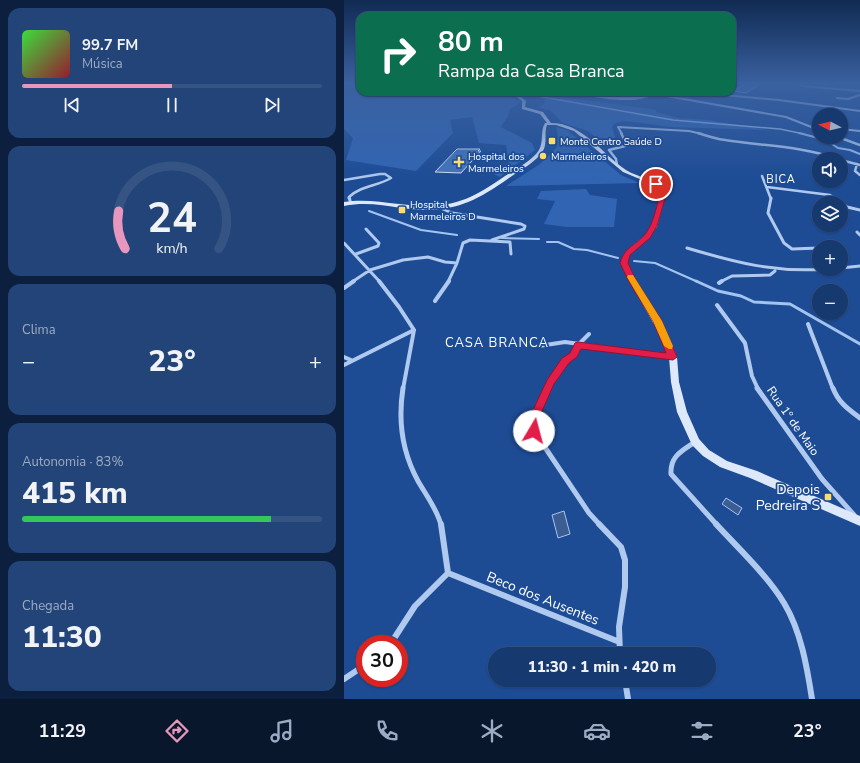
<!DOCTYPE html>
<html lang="pt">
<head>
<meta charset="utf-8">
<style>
	body { margin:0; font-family:"Nunito Sans",sans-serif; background:#234478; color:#f1f3f6; height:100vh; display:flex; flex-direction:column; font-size:15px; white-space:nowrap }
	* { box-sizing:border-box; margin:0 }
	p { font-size:13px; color:#9eacc3 }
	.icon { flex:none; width:22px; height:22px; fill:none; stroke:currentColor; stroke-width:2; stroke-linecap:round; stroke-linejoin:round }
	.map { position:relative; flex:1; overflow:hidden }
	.side { display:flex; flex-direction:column; gap:8px; padding:8px; background:#0c1f3e; width:344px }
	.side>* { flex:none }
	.guide { position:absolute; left:12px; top:12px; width:380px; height:84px; border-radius:12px; box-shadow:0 1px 3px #0004,0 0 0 1px #355383; background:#0b6e4f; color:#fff; overflow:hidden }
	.needle { width:26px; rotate:277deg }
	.buttons { position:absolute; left:468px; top:108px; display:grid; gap:8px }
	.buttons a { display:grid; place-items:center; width:36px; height:36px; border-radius:50%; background:#163970; box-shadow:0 1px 3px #0004,0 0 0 1px #355383; font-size:20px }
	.speed { position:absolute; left:12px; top:635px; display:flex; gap:8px; font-size:20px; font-weight:700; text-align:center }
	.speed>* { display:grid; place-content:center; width:52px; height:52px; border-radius:50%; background:#163970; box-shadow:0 1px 3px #0004,0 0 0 1px #355383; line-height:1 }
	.speed .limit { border:6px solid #d22; background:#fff; color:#111 }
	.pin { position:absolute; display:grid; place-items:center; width:34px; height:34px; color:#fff; margin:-17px; border:2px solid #fff; border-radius:50%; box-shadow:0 1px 4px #0007 }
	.me { position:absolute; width:44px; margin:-22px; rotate:8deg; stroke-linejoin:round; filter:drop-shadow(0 0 3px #0008) }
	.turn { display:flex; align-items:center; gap:14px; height:84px; padding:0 16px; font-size:18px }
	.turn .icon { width:52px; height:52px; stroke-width:2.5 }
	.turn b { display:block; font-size:28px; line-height:34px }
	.big { font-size:30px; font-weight:800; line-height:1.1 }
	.side .card { flex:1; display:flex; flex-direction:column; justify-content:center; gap:6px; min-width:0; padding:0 14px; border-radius:12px; background:#234478 }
	.side .dial { align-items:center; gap:0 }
	.dial svg { height:104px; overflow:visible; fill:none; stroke:#355383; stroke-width:7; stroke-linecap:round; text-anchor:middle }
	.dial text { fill:#f1f3f6; stroke:none }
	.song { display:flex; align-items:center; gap:12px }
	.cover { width:48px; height:48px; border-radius:6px; background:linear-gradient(135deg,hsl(120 70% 55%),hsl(350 70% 35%)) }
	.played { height:4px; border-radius:2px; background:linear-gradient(90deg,#e797bd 50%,#355383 50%) }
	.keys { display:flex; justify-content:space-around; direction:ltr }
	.heat { display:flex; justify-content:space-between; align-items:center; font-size:22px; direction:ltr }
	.charge { height:6px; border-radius:3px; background:linear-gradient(90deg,#34c759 83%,#355383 0) }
	.trip { position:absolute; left:144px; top:647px; width:228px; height:40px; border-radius:20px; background:#163970; box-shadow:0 1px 3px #0004,0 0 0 1px #355383; font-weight:800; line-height:40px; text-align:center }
	.tab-bar { display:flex; height:64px; justify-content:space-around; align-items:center; background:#09172d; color:#9eacc3 }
	.tab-bar .icon { width:28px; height:28px }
	.tab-bar .active { color:#e797bd }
	.tab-bar b { font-size:18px; color:#f1f3f6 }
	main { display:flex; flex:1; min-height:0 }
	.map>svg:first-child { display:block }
	.green { fill:#3165b3 }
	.water { fill:#3c5d92; stroke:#a3c4f1 }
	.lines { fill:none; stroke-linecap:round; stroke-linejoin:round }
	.stream-far2 { stroke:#a3c4f1; stroke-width:1.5 }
	.stream-far1 { stroke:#a3c4f1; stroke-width:2 }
	.stream { stroke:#a3c4f1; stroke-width:3 }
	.building { fill:#4575bc; stroke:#d6e5fb }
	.street-far5 { stroke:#b0caef; stroke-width:2 }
	.street-far4 { stroke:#b0caef; stroke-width:2.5 }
	.street-far3 { stroke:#b0caef; stroke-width:3 }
	.street-far2 { stroke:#b0caef; stroke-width:4 }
	.street-far1 { stroke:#b0caef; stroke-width:5 }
	.street { stroke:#b0caef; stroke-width:6 }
	.secondary { fill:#dde8fb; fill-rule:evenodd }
	.route { fill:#e11d48; stroke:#92132f }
	.slow { fill:#f59e0b }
	.poi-dot { fill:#fedb6e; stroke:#1d4c95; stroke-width:1.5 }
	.labels { text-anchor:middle; stroke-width:3.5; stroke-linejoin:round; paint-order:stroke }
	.far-poi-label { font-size:10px; fill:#fff; stroke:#1d4c95; text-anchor:start }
	.far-neighbourhood-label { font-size:11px; letter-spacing:1px; fill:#fff; stroke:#1d4c95 }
	.street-label { font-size:12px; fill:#fff; stroke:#1d4c95 }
	.neighbourhood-label { font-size:13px; letter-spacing:1px; fill:#fff; stroke:#1d4c95 }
	.near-poi-label { font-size:14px; fill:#fff; stroke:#1d4c95; text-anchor:end }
	.near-street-label { font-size:14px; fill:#fff; stroke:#1d4c95 }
</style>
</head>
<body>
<main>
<section class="side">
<div class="card">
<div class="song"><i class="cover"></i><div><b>99.7 FM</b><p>Música</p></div></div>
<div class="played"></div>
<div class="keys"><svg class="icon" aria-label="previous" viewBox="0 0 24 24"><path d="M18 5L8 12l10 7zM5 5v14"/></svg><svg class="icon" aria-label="pause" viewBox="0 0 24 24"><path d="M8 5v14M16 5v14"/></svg><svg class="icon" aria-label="next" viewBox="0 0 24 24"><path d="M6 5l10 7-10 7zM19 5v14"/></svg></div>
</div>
<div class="card dial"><svg viewBox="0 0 100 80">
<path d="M14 69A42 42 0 1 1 86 69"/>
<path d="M14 69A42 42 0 0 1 9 40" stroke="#e797bd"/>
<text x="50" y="56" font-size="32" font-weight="700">24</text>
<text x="50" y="72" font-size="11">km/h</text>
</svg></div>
<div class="card"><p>Clima</p>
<div class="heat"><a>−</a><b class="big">23°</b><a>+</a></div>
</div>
<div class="card"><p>Autonomia · 83%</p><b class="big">415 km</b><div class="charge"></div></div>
<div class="card"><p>Chegada</p><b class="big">11:30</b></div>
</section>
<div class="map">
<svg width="516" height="699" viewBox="0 0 516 699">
	<rect width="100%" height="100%" fill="#1d4c95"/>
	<!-- green -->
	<path class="green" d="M0,83H16V92H167L162,94L175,102L173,105L166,109L164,116L157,127L188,143L191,150L156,177L150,174L165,162L162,145L135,143L128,117L106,120L109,133L72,171L2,160L9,138L0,129Z
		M287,92L351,93L346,99Z
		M202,95L308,109L312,110V112L335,118L365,120L423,130L328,127L281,121L271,123L268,127L273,143L263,147L244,131L219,123L206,110L194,108L200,104L201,100L197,98Z
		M212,127L223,130L277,175L295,183L162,186L196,164L213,147L214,136Z
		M242,189L246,195L273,199L270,227H223L200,224L211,201L193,199L197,191Z"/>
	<!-- water -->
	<path class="water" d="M382,498L398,508L394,515L378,504Z
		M220,511L226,534L214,538L208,515Z"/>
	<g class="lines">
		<!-- stream-far2 -->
		<path class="stream-far2" d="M176,93L329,120L436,129L460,134"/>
		<!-- stream-far1 -->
		<path class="stream-far1" d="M455,133L482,140L494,148L506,150L516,154
			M25,211L77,230L113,235
			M158,238L195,239
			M203,242H214L230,249L243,250L274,258
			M290,261L311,263L354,282"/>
		<!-- stream -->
		<path class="stream" d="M352,281L374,291L397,296L410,302L446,304L516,344"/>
	</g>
	<!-- building -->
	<path class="building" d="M403,83H417L402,93L390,91Z
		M113,149H136L134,151H137L117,173L91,172Z"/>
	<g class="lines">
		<!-- street-far5 -->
		<path class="street-far5" d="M454,84L459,86L516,91
			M290,92L310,95
			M347,92L435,100L516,111
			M311,94L442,117L475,130
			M493,98L504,99L516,95
			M497,129L516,131
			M278,134L274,127L345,131L358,134"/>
		<!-- street-far4 -->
		<path class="street-far4" d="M354,133C363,136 372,139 381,140C419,146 458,146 494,159
			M494,137L516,145
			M497,160L516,165
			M513,164L511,171L516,175
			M273,165L272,159L265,150L281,146V141L277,133
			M418,176L427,199
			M0,180L36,174H41L47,178C34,186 16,186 5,197L6,199
			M423,187L486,195L492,199"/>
		<!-- street-far3 -->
		<path class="street-far3" d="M5,198L7,203
			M427,198L424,213L440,243L448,249L475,248
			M491,198L503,207L516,210
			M99,209L108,213L177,224L181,226L180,229L148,240
			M513,232L516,235
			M0,243L36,282
			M343,248C393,263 432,273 484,269
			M12,254L34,246L35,243L22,229
			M497,268L516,266
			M8,282L26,270L59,260L84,257L101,262L113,263L119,243L126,240L166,242L167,254
			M104,282L113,263
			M376,282L388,276L426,275L431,271"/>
		<!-- street-far2 -->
		<path class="street-far2" d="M35,281L55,307L70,330L59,389
			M375,283L378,281
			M0,288L10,281
			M91,301L105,281
			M373,305L401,343L408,376L414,389
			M464,324L489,389
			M195,346L221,342L329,357
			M0,357L7,360
			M0,365L70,330
			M203,389L213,371L230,355L234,345L245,334"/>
		<!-- street-far1 -->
		<path class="street-far1" d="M59,388C54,420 58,452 74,481C82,495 93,509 97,525
			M203,388L188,423L190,431L245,513L256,525
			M413,388L478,479L510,515
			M489,388C494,402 504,409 516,418
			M351,442C338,451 326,456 327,474L373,525"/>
		<!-- street -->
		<path class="street" d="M255,524L277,547L281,560V587L275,627L276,654
			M372,524C394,548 423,575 440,603C457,631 463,667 468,699
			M104,573L273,641
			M44,644L51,637L71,606L104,573L97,524
			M0,679L21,665
			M281,680L284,699"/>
		<!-- secondary -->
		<path class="secondary" d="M172,92H176L173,94L182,101L181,107L199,112L207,123C239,123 258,154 282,170C295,178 310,178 321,190V198L313,227L305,237L285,256L283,263L291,280L323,333L333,357L335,382L343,412L355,439L365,450L383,461L413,471L516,516V526L406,478L376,467L359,456L348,445L333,412L327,382L325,357L315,333L285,280L277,263C281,248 291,245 301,235C311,224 315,204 315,190L310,185L279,172L230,131L212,125H203C200,133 203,141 200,149C193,162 176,170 165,178C127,205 105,214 57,208C38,205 20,202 0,206V202C19,199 36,202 55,204C102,210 123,203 161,176C172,169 188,161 195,150C200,141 196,131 201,123H203L196,114L178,109V101L170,95Z
			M220,92L283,97L295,96L316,92C295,105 264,99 242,96C235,95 226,95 220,92Z"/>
	</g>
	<!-- sky -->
	<linearGradient id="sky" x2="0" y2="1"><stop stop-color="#102a52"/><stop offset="0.46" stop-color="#3a61a0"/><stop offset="1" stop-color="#3a61a0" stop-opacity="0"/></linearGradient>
	<rect width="516" height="181" fill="url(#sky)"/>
	<!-- route -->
	<path class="route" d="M310,183H314L321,190L322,195L313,226L306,238L286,255L284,263L292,280L318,321L333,357L329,360L237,349L233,357L225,363L210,384L195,418L193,423L195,431L194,434L190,436L186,434L183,423L203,380L218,358L226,353L231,343L234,342L322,353L309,321L284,280L276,263C281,245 293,246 302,233C310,222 312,207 316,195L315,191L309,184Z"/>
	<!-- slow -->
	<path class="slow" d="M284,275H289L318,321L329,346L328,349H325L320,346L309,321L283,277Z"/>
	<!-- markers -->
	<g class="poi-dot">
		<rect x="204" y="137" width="8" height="8" rx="2"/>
		<circle cx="199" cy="156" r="4"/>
		<path d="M113 156h4v4h4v4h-4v4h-4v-4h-4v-4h4z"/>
		<rect x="54" y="206" width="8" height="8" rx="2"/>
		<rect x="480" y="493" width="8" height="8" rx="2"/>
	</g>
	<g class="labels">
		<!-- far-poi labels -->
		<g class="far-poi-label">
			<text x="216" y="145">Monte Centro Saúde D</text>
			<text x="124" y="160">Hospital dos<tspan x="124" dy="12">Marmeleiros</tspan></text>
			<text x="207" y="160">Marmeleiros</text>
			<text x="66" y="208">Hospital<tspan x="66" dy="12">Marmeleiros D</tspan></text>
		</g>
		<!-- far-neighbourhood labels -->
		<g class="far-neighbourhood-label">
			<text x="437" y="183">BICA</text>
		</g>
		<!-- street labels -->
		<g class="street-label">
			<text transform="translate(449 421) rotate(55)" y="4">Rua 1º de Maio</text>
		</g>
		<!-- neighbourhood labels -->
		<g class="neighbourhood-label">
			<text x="153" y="347">CASA BRANCA</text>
		</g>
		<!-- near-poi labels -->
		<g class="near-poi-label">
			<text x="476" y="494">Depois<tspan x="476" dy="16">Pedreira S</tspan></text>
		</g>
		<!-- near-street labels -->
		<g class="near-street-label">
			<text transform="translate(199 598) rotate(22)" y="5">Beco dos Ausentes</text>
		</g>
	</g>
</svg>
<div class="buttons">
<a><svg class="needle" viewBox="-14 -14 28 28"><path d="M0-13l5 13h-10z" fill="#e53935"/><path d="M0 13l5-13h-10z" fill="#9eacc3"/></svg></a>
<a><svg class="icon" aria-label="sound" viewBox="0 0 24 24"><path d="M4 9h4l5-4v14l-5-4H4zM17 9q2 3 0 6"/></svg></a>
<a><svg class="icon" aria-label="layers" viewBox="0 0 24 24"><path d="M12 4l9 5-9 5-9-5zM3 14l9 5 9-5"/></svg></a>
<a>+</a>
<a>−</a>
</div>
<div class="speed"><div class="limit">30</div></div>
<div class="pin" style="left:312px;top:184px;background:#d93025"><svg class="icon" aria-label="arrive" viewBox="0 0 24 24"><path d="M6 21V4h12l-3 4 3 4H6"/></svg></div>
<svg class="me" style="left:190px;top:431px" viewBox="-20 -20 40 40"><circle r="19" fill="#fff"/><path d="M0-13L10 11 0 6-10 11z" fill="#e11d48"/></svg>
<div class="trip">11:30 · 1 min · 420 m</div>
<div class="guide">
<div class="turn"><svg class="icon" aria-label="right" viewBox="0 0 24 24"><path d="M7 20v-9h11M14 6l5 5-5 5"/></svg><div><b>80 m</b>Rampa da Casa Branca</div></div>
</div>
</div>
</main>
<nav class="tab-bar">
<b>11:29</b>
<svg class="icon active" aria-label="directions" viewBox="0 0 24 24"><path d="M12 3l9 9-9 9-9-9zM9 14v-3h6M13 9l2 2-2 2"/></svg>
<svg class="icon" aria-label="music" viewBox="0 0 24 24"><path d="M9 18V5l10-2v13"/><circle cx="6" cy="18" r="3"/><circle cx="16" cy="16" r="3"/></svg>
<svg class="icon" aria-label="phone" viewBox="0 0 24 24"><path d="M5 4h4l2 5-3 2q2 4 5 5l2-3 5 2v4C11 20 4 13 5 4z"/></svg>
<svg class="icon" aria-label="climate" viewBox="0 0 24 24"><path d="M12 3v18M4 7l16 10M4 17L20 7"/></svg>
<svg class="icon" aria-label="car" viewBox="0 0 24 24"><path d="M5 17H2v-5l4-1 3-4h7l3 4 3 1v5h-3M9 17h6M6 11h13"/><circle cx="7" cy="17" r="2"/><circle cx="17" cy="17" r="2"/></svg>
<svg class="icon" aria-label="filters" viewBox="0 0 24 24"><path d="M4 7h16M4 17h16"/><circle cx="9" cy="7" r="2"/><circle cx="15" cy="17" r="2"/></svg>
<b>23°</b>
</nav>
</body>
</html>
